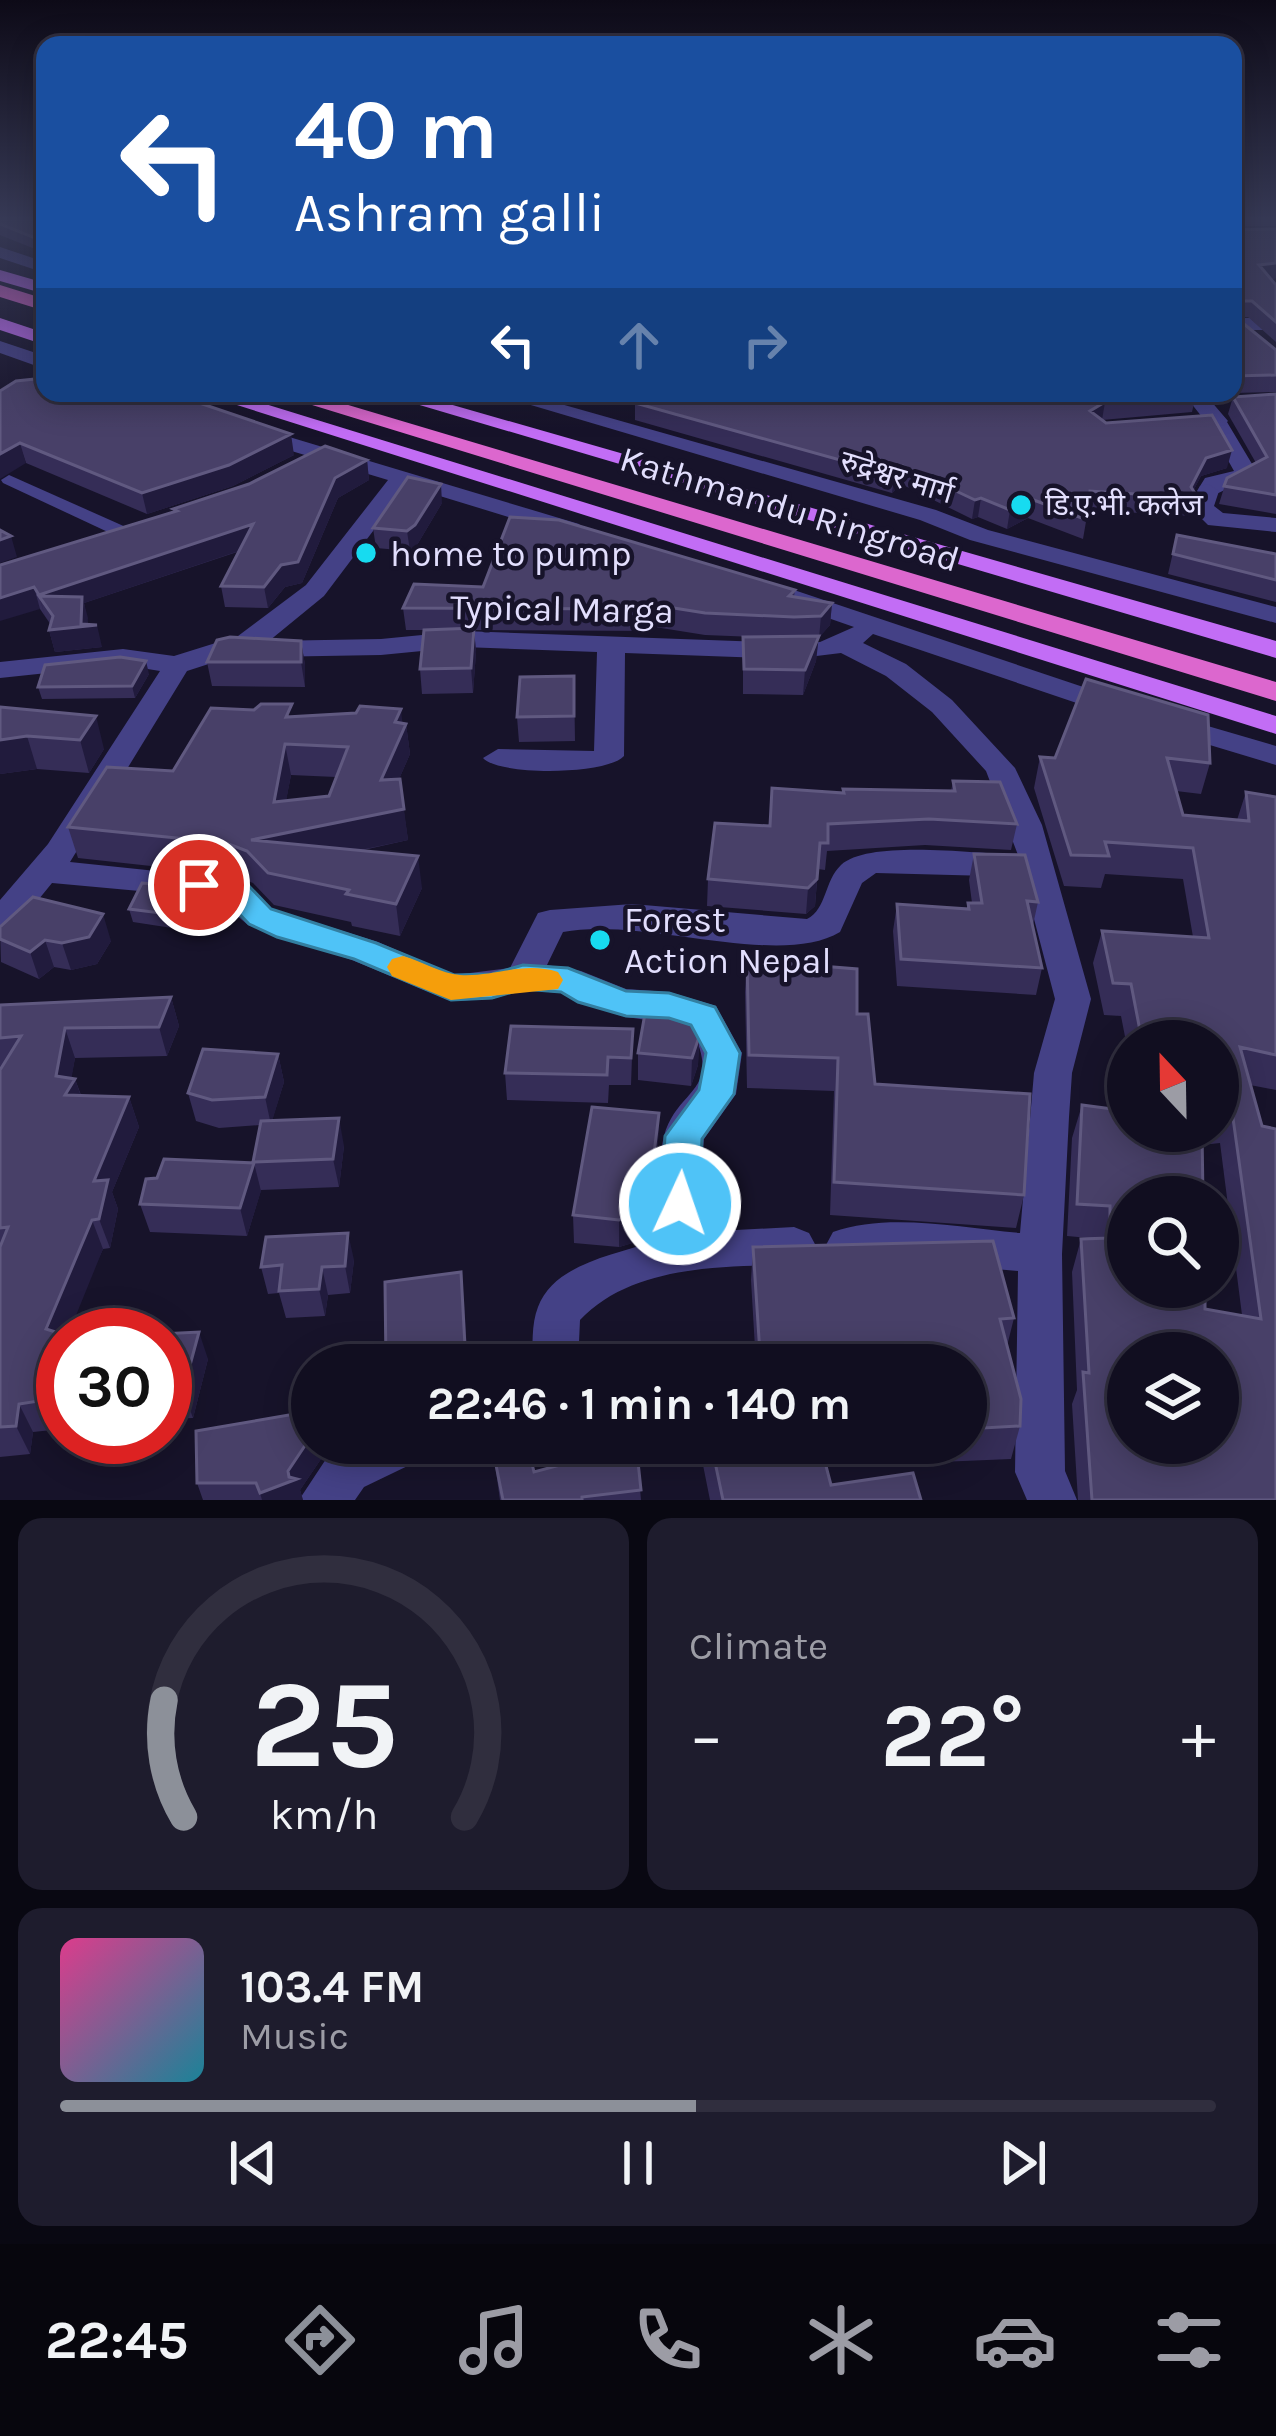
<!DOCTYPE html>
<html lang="en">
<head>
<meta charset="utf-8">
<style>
	body { margin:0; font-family:Karla,"Noto Sans Devanagari",sans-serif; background:#1e1c2d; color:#f1f3f6; height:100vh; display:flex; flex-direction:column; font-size:45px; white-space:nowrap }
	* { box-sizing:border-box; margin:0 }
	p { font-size:39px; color:#9c9ca5 }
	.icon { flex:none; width:66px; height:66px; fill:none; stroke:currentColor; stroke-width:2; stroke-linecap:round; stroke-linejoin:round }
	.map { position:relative; height:1500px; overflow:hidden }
	.panel { display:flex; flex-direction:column; gap:18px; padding:18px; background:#090812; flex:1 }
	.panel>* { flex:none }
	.banner { position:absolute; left:36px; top:36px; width:1206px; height:366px; border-radius:24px; box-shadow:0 6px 30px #0003,0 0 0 3px #302e3e; background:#1a4fa0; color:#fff; overflow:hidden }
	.needle { width:78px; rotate:338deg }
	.fabs { position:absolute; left:1107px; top:1020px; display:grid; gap:24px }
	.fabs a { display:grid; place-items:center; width:132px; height:132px; border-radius:50%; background:#110e20; box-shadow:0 6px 30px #0003,0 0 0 3px #302e3e; font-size:60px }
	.speed { position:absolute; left:36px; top:1308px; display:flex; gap:24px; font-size:60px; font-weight:700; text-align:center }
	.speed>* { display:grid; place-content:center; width:156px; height:156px; border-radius:50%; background:#110e20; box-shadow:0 6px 30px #0003,0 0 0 3px #302e3e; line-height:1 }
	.speed .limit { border:18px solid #d22; background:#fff; color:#111 }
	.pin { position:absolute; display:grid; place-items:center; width:102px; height:102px; color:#fff; margin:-51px; border:6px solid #fff; border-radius:50%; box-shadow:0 3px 12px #0007 }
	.me { position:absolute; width:132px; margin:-66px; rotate:3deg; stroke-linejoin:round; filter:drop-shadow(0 0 9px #0008) }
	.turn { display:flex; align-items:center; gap:42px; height:252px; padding:0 60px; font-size:54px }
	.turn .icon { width:156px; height:156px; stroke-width:2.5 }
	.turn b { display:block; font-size:84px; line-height:102px }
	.lanes { display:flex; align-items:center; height:114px; padding:0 60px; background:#0003; justify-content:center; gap:60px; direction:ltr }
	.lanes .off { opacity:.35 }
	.big { font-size:90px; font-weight:700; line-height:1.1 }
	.panel .tile { flex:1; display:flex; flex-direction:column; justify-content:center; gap:18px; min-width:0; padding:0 42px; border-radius:24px; background:#1e1c2d }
	.panel .dial { align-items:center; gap:0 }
	.dial svg { height:312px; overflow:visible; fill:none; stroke:#302e3e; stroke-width:7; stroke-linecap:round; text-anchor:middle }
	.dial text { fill:#f1f3f6; stroke:none }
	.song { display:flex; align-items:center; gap:36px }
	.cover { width:144px; height:144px; border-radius:18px; background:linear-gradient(135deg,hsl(330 70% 55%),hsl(190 70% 35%)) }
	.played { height:12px; border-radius:6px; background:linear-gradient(90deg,#8c9099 55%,#302e3e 55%) }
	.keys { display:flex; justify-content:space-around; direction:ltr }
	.heat { display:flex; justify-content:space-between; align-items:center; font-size:66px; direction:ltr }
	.panel .tiles { flex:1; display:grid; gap:18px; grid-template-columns:1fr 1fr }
	.tile:last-child { grid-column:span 2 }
	.trip { position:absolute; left:291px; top:1344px; width:696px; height:120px; border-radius:60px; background:#110e20; box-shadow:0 6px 30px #0003,0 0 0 3px #302e3e; font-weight:700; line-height:120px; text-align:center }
	.tab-bar { display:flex; height:192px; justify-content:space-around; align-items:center; background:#07060d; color:#9c9ca5 }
	.tab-bar .icon { width:84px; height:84px }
	.tab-bar .on { color:#8c9099 }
	.tab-bar b { font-size:54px; color:#f1f3f6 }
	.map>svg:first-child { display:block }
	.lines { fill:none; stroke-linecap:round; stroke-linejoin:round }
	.service { fill:#444186; fill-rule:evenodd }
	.pedestrian { fill:#444186; fill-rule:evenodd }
	.minor { fill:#444186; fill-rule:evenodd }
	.primary { fill:#c26df5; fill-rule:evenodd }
	.trunk { fill:#dc67ce; fill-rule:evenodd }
	.wall { fill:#352d57; fill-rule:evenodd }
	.shaded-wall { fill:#211b3d }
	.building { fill:#484068; stroke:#605980; stroke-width:3; fill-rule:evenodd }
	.route { fill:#4fc3f7; stroke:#337fa1; stroke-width:3 }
	.slow { fill:#f59e0b }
	.poi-dot { fill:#17dbf0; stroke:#17132a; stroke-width:4.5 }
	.labels { text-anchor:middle; stroke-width:9; stroke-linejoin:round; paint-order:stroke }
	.far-street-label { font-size:30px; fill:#e2defd; stroke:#17132a }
	.far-poi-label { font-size:30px; fill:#e2defd; stroke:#17132a; text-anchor:start }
	.street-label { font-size:36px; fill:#e2defd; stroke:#17132a }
	.poi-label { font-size:36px; fill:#e2defd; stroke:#17132a; text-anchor:start }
</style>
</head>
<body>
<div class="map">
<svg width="1276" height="1500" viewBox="0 0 1276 1500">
	<rect width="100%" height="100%" fill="#17132a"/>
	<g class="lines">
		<!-- service -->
		<path class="service" d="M9,475L137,532L139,536L131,541L125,540L3,483L1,480Z"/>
		<!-- pedestrian -->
		<path class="pedestrian" d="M1217,415L1224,417L1258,474L1208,498L1197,491L1205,478L1234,471L1206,421Z"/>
		<!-- minor -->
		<path class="minor" d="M0,247L45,262V273L0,258Z
			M1233,318H1276V330H1233Z
			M0,341L45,356V369L0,353Z
			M413,393H444L419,404H405V396Z
			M490,393H522L936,510L988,530L1276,607V623L970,540L920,520Z
			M1183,393H1204L1228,421L1224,425L1172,431V421L1202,417Z
			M256,427L579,524L583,529L571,536L407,486L324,596L269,641L381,639L463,631L792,643L820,642L854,627L785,603L781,598L785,593L794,590L1128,702L1132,708L1128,714L1118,717L873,634L863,643L906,664L952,700L1015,768L1042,825L1091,999L1072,1073L1069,1117L1062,1254L1065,1471L1077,1500H1027L1015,1472L1018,1271L914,1262L848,1264L833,1258L826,1245L833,1232C888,1212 962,1228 1020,1233L1034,1073L1055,999L1023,877L876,873L862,883L840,932C778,969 642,916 563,932L547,965L581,971L626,989L669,992L716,1006L742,1053L736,1094L704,1139L697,1232L794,1227L809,1233L816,1246L809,1259L794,1265C723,1266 632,1265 580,1320L578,1365H532C533,1347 531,1324 538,1307C554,1264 614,1255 652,1242C656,1208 655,1169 664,1136C677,1087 725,1093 690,1026L626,1017L577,1002L561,993L523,990L492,999L451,1001L352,960L248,925L216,898L52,883L12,932L0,935V900L48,844L160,671L123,665L0,678V662L123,649L174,656L238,636L306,585L388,480L248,438V428ZM463,647L597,652L594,751L498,749L483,758C499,776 607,775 624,756L625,653L792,659L841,653L886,676L932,712L986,771L1018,855C978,854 869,839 841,865C824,881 827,909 807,919L632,904L550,910L538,913L510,968L454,975L378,942L272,909L250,886L233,879L70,862L187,671L252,650L265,657L381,655Z
			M1208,484L1219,491L1214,506L1223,513L1276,518V532L1208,525L1190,507L1200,486Z
			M1170,715L1276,746V765L1160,730L1155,724Z
			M350,1443H427L420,1460L364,1487L355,1500H299L330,1453Z"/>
		<!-- primary -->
		<path class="primary" d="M0,270L45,283V294L0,281Z
			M0,318L45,333V345L0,330Z
			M199,393H230L1276,716V734Z
			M379,393H411L1276,641V658Z"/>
		<!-- trunk -->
		<path class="trunk" d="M0,285L45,299V311L0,297Z
			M273,393H308L1276,682V701Z"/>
	</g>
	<!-- wall -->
	<path class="wall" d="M0,219H45V253L0,235Z
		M1233,219H1276V226H1233Z
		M1233,227V230L1276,278L1271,279L1276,285V342L1248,317H1234L1276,350V392L1233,393Z
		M0,391L294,455L233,486L147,514L26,463Z
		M1276,394V514L1219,504L1227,478L1256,463L1228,414L1233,397Z
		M1196,395L1192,412L1102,420L1106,423L1227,468L1201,476L1193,491L1198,498L1193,516L1088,510L1083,539L1028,518L1007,529L978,517L972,519L901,484L892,493L635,420V403Z
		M367,460L369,480L338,498L302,583L285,587L268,608L225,607L221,586L240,551L84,603L88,625L102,647L55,652L49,630L51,625L40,609L0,565L173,512V509Z
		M442,503L417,545L410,551L376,548L373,528Z
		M1177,535L1276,554V602L1168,574Z
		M483,587L795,590L794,597L832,603L830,625L818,638L816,661L803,695L743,694V637H755L705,635L655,627L654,631L474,630L476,652L473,693L422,694L420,669L424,630H406L403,608Z
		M301,641L305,665V687L212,686L207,662Z
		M149,674L135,698L42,699L38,687Z
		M574,676L575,741L519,742L517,717Z
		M0,707L104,749L89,773L37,769L0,774Z
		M1208,715L1210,763L1201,794L1176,791L1183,815L1237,820L1246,792L1276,797V1090L1250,1085L1276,1500H1078L1072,1404L1077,1390L1072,1272L1081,1239H1100L1067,1236L1072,1138L1082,1105L1128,1131H1218V1041H1128V1052L1121,1016L1104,1015L1093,963L1102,931L1193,937L1183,879L1105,874L1101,888L1064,886L1034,788L1040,757L1055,758ZM1220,1143L1242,1315L1205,1309L1202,1145Z
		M294,717L406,724L410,754L399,779L408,840L359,851L422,888L400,936L352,926L351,922L274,905L253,883L233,875L78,858L68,827L173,771ZM291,775L336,777L329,796L286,800Z
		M953,781L1017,824L1011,850L925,845L827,851L825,870L818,869L815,906L806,914L707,906L708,879L769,826L951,791Z
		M974,854L1038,902L1033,925L1042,968L1036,995L897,986L893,931L897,904L967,908L968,903H972L969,880Z
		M184,886L187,900L172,928L133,922L129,909Z
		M0,927L111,941L97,964L71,970L54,967L39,979L1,962Z
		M747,960L857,1014L875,1084L1024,1195L1016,1228L830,1215L834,1091L747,1088L745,992Z
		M171,997L179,1026L167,1056L75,1058L71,1078L75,1079L81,1095L129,1097L139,1127L112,1192L118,1209L110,1248L103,1249L63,1335L52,1430L33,1432L30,1454L0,1457V1005Z
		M633,1029L631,1085H609L608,1103L507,1100L505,1073Z
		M699,1037L698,1065L691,1086L638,1080V1053Z
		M278,1054L284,1082L272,1120L344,1146L339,1187L261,1190L247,1236L150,1232L140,1204L253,1163L260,1125L219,1128L196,1121L188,1093Z
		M659,1113L658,1141L646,1239L619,1247L574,1243L573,1215Z
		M753,1247L1014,1318L1007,1346L1020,1426L1011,1459L892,1464L889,1443H966V1365H756L751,1280Z
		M354,1260L350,1293L328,1295L325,1316L286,1318L279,1293L268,1294L261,1267Z
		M165,1335L208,1359L193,1418L165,1419Z
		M312,1443H322L321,1459L300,1490L303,1500H203L197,1483Z
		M587,1443H636L641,1500H500L493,1450L534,1472L588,1458Z
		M704,1443H820L831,1485L921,1500H710L703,1465Z"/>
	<!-- shaded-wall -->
	<path class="shaded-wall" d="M1276,263V278L1256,280L1259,265Z
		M1105,402L1102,420L1090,411Z
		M291,434L294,455L233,486L147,514L142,493Z
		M20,443L26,463L0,479V454Z
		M1232,450L1227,468L1201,476L1190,497L1191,487L1206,458Z
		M367,460L369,480L338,498L302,583L285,587L268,608L264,587L335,478Z
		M903,466L901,484L892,493L894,475Z
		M441,484L442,503L417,545L410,551L407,531Z
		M981,498L978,517L972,519L975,500Z
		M1031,499L1028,518L1007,529L1010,510Z
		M253,524L257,545L84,603L88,618L87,626L97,625L102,647L55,652L49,630L82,604L39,596L45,616L39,595Z
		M11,536L17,557L0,563V540Z
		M34,587L40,609L0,621V598Z
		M832,603L830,625L819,638L821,616Z
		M474,628L476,652L473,693L471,668Z
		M819,636L816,661L803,695L805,670Z
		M301,641L305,665V687L301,662Z
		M146,661L149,674L135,698L132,686Z
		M401,709L403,729L406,724L410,754L385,811L381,780L395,722Z
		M96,716L104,749L89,773L80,740Z
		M27,736L37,769L0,774V740Z
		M285,744L291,775L280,833L274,802Z
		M404,809L408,840L265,870L251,840Z
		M418,856L422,888L400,936L396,904Z
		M817,879L815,906L806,914L808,888Z
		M184,886L187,900L172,928L168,914Z
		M103,914L111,941L97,964L71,970L62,943Z
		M45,940L54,967L39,979L30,952Z
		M171,997L179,1026L167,1056L159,1027Z
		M65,1028L75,1058L70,1087L75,1079L85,1108L76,1124L56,1076Z
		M699,1037L698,1065L691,1086L692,1058Z
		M278,1054L284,1082L271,1125L265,1097Z
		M129,1097L139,1127L112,1192L118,1209L110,1248L99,1219L94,1181Z
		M659,1113L658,1141L646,1239L619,1247V1220Z
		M339,1118L344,1146L339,1187L333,1159Z
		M254,1163L261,1191L247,1236L240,1208Z
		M92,1220L103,1249L68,1335H63V1396L52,1430L39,1401L46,1329Z
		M348,1233L354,1260L350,1293L345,1266Z
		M322,1267L328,1295L325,1316L319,1289Z
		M461,1272L464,1300L468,1365H466Z
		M199,1332L208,1359L193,1418L183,1391Z
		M19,1404L33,1432L30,1454L16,1426Z
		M312,1435V1443H322L321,1459L300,1490L303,1500H262L260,1493L288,1471Z"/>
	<!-- building -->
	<path class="building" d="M0,219H45V242L0,224Z
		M1233,227V230L1276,229V263L1259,265L1276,285V322L1252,301H1234V316L1276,350V375L1233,376Z
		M45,378V393H170L291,434L229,465L142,493L20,443L0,454V391L16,381Z
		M650,393H1195L1196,395L1105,402L1090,411L1106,423L1212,415L1232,450L1206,458L1191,487L1198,498L1090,491L1087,520L1031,499L1010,510L981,498L975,500L903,466L894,475L635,403Z
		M1276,394V495L1224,486L1227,478L1267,457L1233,397Z
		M325,446L367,460L335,478L298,562L281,565L264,587L221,586L253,524L39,595L34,587L0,598V565L177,511L173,509L249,484Z
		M408,477L441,484L415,525L407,531L373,528Z
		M510,517L559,520L795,590L789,596L832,603L821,616L794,617L705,613L655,605L654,609L403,608L414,584L483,587Z
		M0,530L11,536L0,540Z
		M1177,535L1276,554V580L1173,554Z
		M39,596L82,597L81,624L97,625L49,630L53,616Z
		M474,628L471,668L420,669L424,630Z
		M819,636L805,670L744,669L743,637Z
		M230,637L301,641V662H207L217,640Z
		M120,657L146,661L132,686L38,687L45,665Z
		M574,676V716L517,717L520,677Z
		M1086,679L1208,715L1210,763L1167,758L1183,815L1249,821L1246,792L1276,797V1055L1240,1047L1262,1126L1276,1129V1500H1092L1083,1372L1089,1373L1081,1239L1110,1238V1206L1077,1204L1082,1105L1128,1111V1131H1202L1203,1197H1128V1287H1205V1309L1261,1319L1232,1111L1218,1112V1041H1142L1131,984L1113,983L1102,931L1209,938L1193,848L1105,842L1109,856L1071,855L1040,757L1055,758ZM1128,1353H1218V1443H1128Z
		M261,704H292L286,717L356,713L360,706L401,709L395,722L406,724L381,780L400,779L404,809L251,840L418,856L396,904L346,894L349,890L268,873L247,851L226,843L68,827L107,767L173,771L211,708L254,710ZM285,744L348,747L329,796L274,802Z
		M0,707L96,716L80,740L27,736L0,740Z
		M953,781L1000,782L1017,824L929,819L828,824V843H820L817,879L808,888L708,879L715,823L770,826L772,788L844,793L843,789L955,791Z
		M974,854L1025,855L1038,902L1027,901L1042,968L901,959L897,904L969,909L968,903H982Z
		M142,883L184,886L168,914L129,909Z
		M33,897L103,914L89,937L62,943L45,940L30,952L0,939V927Z
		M747,960L857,969V1014H868L875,1084L1030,1094L1024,1195L834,1182L838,1058L749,1055Z
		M171,997L159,1027L65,1028L56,1076L75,1079L65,1095L129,1097L94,1181L108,1180L99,1219L92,1220L46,1329L62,1334L39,1401L19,1404L16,1426L0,1427V1247L8,1227L0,1228V1070L21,1036L0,1038V1005Z
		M647,1002L689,1006L699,1037L692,1058L638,1053Z
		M511,1026L633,1029L631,1058L608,1057L607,1075L505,1073Z
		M203,1049L278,1054L265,1097L212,1100L188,1093Z
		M592,1107L659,1113L647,1211L619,1220L573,1215Z
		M339,1118L333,1159L253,1162L261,1121Z
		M164,1159L254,1163L240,1208L140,1204L146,1179L157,1178Z
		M348,1233L345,1266L322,1267L319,1289L279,1291L282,1265L261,1267L266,1237Z
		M993,1241L1014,1318L1000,1319L1021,1399L1020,1426L966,1429V1365H887L885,1354H760L753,1247Z
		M461,1272L466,1365H386L385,1282Z
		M199,1332L183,1391L165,1392V1335H139Z
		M312,1411V1435L288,1471L289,1477L297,1479L260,1493L256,1483H197L196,1431Z
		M521,1443H527L534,1472L590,1457L589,1443H636L641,1490L582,1497V1500H503L493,1450Z
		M711,1443H820L831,1485L913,1473L921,1500H723Z"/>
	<!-- sky -->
	<linearGradient id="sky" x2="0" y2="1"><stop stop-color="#0d0a17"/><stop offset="0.51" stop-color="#363955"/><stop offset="1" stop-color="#363955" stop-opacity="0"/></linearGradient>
	<rect width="1276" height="429" fill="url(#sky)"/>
	<!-- route -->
	<path class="route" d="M199,874L249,886L271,909L376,943L454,975L492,974L523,965L568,968L626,991L669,993L715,1007L740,1053L734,1094L702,1139L699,1204L694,1216L680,1221L666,1216L661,1204L665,1136L699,1090L706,1053L691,1025L669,1018L626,1016L578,1002L561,992L523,989L492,998L451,1000L354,959L277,937L249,924L228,902L188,892L183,885L188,877Z"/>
	<!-- slow -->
	<path class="slow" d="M403,956C422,961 441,974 460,975C495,977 523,961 558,972L563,980L558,989L451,1000L392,976L387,967L392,959Z"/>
	<!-- markers -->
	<g class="poi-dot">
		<circle cx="1021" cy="505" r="12"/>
		<circle cx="366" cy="553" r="12"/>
		<circle cx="600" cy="940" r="12"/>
	</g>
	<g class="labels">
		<!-- far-street labels -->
		<g class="far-street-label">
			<text transform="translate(897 477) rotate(17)" y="10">रुद्रेश्वर मार्ग</text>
		</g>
		<!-- far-poi labels -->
		<g class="far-poi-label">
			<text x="1045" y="515">डि.ए.भी. कलेज</text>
		</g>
		<!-- street labels -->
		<g class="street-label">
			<text transform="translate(790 508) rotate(17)" y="13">Kathmandu Ringroad</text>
			<text transform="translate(562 608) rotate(1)" y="13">Typical Marga</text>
		</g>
		<!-- poi labels -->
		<g class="poi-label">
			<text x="390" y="566">home to pump</text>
			<text x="624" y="932">Forest<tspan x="624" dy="41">Action Nepal</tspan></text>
		</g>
	</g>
</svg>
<div class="fabs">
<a><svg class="needle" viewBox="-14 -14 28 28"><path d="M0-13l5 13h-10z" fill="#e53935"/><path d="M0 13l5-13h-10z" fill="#9c9ca5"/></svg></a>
<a><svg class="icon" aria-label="search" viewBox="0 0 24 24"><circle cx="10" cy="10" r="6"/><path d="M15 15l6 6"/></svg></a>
<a><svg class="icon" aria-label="layers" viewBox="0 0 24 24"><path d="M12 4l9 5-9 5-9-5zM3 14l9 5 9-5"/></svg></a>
</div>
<div class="speed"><div class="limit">30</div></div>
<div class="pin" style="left:199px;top:885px;background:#d93025"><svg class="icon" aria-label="arrive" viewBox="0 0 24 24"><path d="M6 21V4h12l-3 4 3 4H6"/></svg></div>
<svg class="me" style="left:680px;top:1204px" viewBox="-20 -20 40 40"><circle r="17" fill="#4fc3f7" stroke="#fff" stroke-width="3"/><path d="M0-11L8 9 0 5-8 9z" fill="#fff"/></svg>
<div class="trip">22:46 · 1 min · 140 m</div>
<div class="banner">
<div class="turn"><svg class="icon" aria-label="left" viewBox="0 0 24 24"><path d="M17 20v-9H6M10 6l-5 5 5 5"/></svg><div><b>40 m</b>Ashram galli</div></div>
<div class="lanes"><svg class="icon" aria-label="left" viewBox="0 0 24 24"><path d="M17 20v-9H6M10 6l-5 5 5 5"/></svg><svg class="icon off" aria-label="ahead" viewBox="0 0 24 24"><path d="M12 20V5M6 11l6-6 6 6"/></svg><svg class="icon off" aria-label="right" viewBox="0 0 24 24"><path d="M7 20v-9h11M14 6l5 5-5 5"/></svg></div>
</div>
</div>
<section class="panel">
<div class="tiles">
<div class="tile dial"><svg viewBox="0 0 100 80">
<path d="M14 69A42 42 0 1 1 86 69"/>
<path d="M14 69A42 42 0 0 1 9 39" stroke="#8c9099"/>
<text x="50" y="56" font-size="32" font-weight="700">25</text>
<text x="50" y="72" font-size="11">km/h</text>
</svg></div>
<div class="tile"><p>Climate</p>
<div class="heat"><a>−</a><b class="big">22°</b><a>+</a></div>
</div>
<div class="tile">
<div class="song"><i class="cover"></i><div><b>103.4 FM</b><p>Music</p></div></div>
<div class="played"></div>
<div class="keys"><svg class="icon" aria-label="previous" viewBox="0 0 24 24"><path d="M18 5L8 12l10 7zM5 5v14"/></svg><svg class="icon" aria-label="pause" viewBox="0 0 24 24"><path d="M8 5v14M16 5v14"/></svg><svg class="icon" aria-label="next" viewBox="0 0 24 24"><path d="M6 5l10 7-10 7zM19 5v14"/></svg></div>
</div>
</div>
</section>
<nav class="tab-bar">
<b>22:45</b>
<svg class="icon on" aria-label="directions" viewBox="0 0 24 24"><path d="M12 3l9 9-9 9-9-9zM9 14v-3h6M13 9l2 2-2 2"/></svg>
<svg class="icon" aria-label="music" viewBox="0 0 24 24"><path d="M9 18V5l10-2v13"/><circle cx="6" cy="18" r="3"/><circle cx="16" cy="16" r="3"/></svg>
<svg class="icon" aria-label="phone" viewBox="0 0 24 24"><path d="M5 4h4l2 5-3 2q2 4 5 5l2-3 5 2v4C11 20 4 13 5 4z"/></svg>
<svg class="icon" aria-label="climate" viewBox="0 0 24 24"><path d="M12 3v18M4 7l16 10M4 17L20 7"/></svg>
<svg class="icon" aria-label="car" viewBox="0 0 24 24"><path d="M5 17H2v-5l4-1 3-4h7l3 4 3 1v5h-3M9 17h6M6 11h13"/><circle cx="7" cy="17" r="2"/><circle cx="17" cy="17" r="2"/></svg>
<svg class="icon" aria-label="filters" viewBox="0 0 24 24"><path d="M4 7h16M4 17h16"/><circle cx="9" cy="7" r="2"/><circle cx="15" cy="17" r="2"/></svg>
</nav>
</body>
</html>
